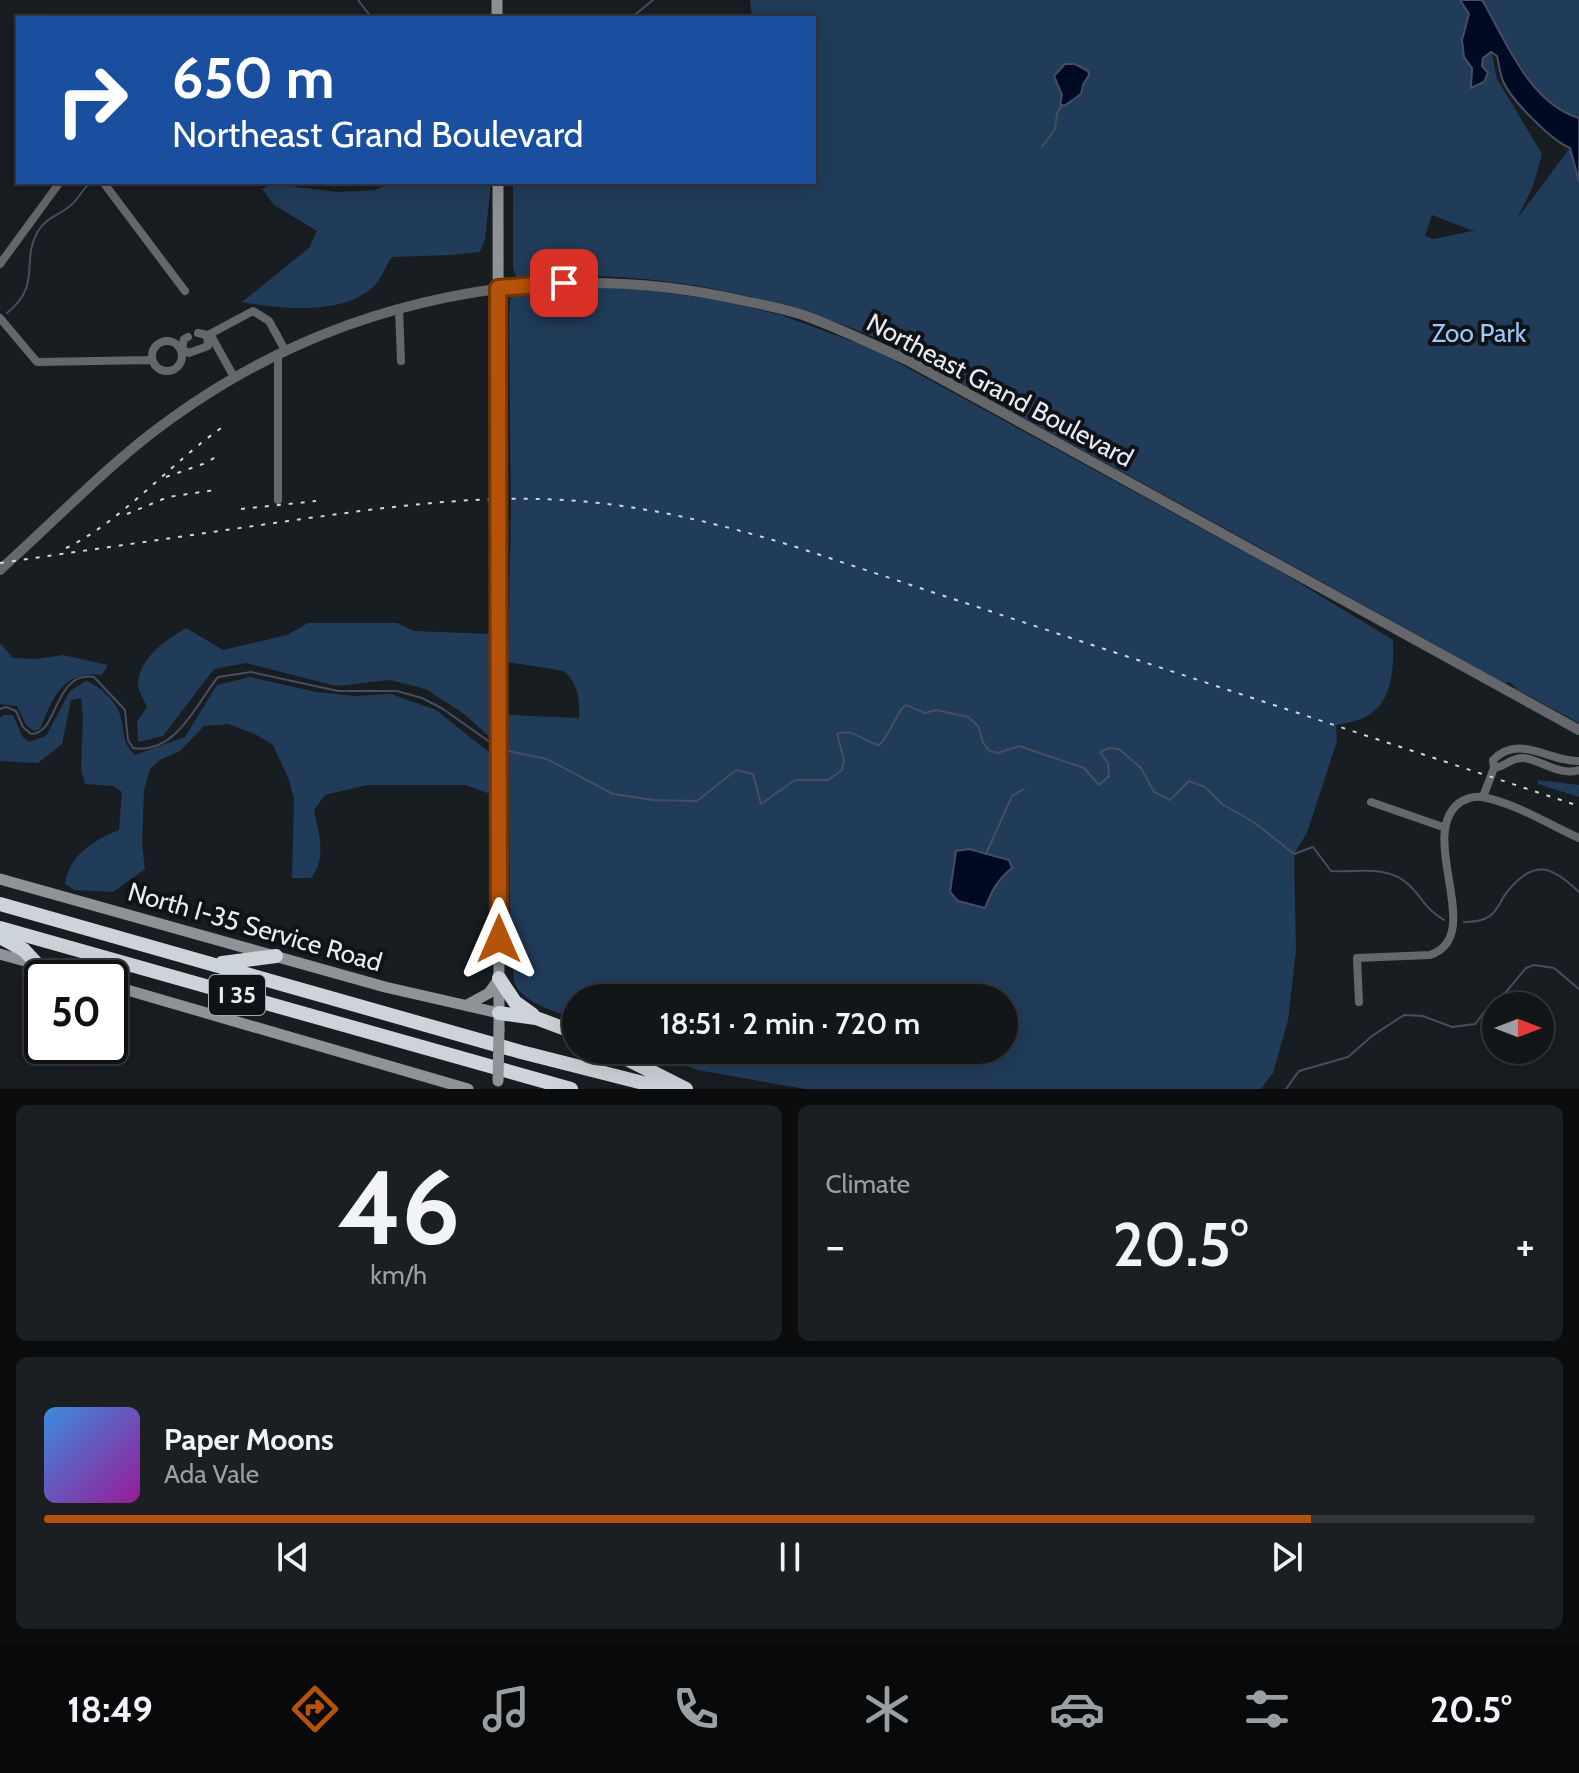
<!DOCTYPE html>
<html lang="en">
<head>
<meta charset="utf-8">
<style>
	body { margin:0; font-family:Cabin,sans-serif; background:#1b1f22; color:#f1f3f6; height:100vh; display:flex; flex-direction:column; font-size:30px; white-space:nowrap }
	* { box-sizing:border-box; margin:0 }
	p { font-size:26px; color:#9c9fa2 }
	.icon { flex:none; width:44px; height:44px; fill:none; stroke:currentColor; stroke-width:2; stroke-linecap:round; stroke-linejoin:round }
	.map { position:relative; height:1089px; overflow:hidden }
	.drawer { display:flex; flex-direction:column; gap:16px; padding:16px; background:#0a0c0e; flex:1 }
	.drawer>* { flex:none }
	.banner { position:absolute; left:16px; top:16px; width:800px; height:168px; border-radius:0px; box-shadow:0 8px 32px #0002,0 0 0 2px #313538; background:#1a4fa0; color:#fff; overflow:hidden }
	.needle { width:52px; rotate:90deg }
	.controls { position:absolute; left:1482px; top:992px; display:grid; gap:16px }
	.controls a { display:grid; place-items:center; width:72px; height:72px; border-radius:50%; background:#121619; box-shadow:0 8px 32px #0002,0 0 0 2px #313538; font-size:40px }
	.speed { position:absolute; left:24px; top:960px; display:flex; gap:16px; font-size:40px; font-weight:700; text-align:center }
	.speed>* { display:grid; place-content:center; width:104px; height:104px; border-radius:50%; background:#121619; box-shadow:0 8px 32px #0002,0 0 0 2px #313538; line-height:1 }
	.speed .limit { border:4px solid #111; border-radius:12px; background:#fff; color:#111 }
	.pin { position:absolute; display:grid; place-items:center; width:68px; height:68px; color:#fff; margin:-34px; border-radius:16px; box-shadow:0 4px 12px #0006 }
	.me { position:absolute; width:88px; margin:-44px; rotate:0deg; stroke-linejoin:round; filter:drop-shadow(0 0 6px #0008) }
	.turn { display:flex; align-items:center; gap:28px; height:168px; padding:0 24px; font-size:36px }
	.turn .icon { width:104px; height:104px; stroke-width:2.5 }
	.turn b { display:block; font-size:56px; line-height:68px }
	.big { font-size:60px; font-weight:600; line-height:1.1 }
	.drawer .card { flex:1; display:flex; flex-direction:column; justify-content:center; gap:12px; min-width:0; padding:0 28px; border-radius:12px; background:#1b1f22 }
	.drawer .dial { align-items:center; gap:0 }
	.dial b { font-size:104px; line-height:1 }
	.song { display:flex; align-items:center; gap:24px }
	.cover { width:96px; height:96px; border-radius:12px; background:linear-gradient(135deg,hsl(210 70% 55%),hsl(300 70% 35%)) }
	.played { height:8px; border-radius:4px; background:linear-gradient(90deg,#b45309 85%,#313538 85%) }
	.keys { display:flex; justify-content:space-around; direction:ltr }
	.heat { display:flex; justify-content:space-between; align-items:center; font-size:44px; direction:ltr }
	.drawer .tiles { flex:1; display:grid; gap:16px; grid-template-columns:1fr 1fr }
	.card:last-child { grid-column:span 2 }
	.trip { position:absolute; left:562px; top:984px; width:456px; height:80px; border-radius:40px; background:#121619; box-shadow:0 8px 32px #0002,0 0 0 2px #313538; font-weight:600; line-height:80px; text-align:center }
	.dock { display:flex; height:128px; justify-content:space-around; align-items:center; background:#07090a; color:#9c9fa2 }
	.dock .icon { width:56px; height:56px }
	.dock .active { color:#b45309 }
	.dock b { font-size:36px; color:#f1f3f6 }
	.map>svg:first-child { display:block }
	.green { fill:#213c59; fill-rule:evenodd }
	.water { fill:#000b23; stroke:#464e60; stroke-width:2 }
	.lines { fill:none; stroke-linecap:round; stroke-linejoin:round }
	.stream { stroke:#464e60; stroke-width:2 }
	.minor { stroke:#65676a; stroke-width:8 }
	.tertiary { stroke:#65676a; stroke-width:10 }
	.secondary { stroke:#8f9397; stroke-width:11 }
	.motorway { stroke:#cdd3da; stroke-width:14 }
	.rail { stroke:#d3d6da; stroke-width:2; stroke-dasharray:4 8; stroke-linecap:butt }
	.secondary-bridge { stroke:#8f9397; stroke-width:11 }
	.route-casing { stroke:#753606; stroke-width:20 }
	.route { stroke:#b45309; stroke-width:14 }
	.labels { text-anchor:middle; stroke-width:8; stroke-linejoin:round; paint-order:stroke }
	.shield { fill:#0f1318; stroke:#a7aaae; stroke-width:2 }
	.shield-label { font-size:24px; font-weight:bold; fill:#e8ebef }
	.park-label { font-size:26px; fill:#9bc8f8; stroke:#0f1318 }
	.street-label { font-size:26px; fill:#e8ebef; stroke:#0f1318 }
</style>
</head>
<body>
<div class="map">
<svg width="1579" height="1089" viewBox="0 0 1579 1089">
	<rect width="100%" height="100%" fill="#181d21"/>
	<!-- green -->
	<path class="green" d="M750,0H1579V118C1541,106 1524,72 1505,40L1492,55L1497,79L1542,154L1533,186L1517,219L1570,148L1579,181V723L1518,690L1510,682L1504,683C1295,567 1086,451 876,338C763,290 640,268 517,278L513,268V182H814V18H752ZM1432,215L1471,230H1477L1434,239L1425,236Z
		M491,182L485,240L480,252L451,255L392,257C386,265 382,277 376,284C347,316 281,309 242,302L309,248L317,231L274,205L262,189L273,184L337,192L375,190L389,184Z
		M588,287L637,289L719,300L781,315L873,349L1283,573L1393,640C1394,666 1393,702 1367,716C1359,721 1346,723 1336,725L1337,741L1307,833L1294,854L1296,951L1288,1020L1273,1073L1261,1089H805L697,1070L648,1050H1004V998H576V1019C558,1012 518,1002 514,980C512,966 514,949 514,935L510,934L508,715L579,718C580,701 578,683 564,671L508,662L511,513L509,314L511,293L521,290Z
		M308,623H397L414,631L491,634L492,739L464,714L426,689L390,680L336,686L246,663L214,669L163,736L138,742L137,722L147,707C144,700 138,691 138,684C140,657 166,640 186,628L223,650L287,635Z
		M0,643L13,658L36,659L63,655L108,665L102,675C62,671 54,696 40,729L34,731L26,725L17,706L0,704Z
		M250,677L316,692L354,696L391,694L436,710L490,753V794L466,785H367L325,795L314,810C319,834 327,857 311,878H292L294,799L289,780L273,745L255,734L228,724L204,726L180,751L160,760L150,769L144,791L142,845L145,869L113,892L74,890L65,884C70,854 93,841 119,830L122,792L114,786L85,784L81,769L83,717L81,698L71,700L62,744L38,763L0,761V718L3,715H13L22,736L29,742L46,736L70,691L86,681C98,685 114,699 119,712C126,730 120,741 135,755L185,737L217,685Z
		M1538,780L1579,785V797L1538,784Z"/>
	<!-- water -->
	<path class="water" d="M1460,0H1482C1507,42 1529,103 1579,118V181L1570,148C1552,141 1511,100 1503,81C1500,74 1499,64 1497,56L1491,52L1483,58L1482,66L1488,73L1484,82L1471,88L1472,68L1464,57L1462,40L1469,14Z
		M1065,64H1075L1088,71L1089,75L1083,85L1081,94L1064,106L1060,104L1062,95L1054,76Z
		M969,849L1009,860L1012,868C998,879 991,892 985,908L958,901L950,892L956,851Z"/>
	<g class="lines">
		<!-- stream -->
		<path class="stream" d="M358,0L372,18
			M631,18L653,0
			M1042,147L1055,129L1057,113L1062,105
			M333,182H353
			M7,313C42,285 21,262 37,233C45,218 58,216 70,206C79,199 82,189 91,182
			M0,709L6,707L16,711L23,727L31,734C59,734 53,671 94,677L125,710L128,740L133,748C176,755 196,704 218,677L251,672L338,691H397L422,698L443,709L494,745
			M503,750L547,759L613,794L653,800L697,801L736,770L753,774L761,804L795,780H828L842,770L844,760L837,734C852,727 864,742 879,745C892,733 895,712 906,705L925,713L936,710L968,717L978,726L983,742L989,751L998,753L1019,746L1084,768L1099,785L1109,776L1108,763L1100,752L1109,748L1119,749L1141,768L1154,792L1170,800L1189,781L1205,787L1222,804L1255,823L1294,854L1313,847L1331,871C1358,873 1387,864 1409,885C1423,898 1424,908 1444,920
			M986,854L1012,796L1024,789
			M1464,922C1474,922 1486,921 1493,913C1499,907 1502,898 1507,892C1534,858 1552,866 1579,892
			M1286,1089L1299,1071L1348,1057L1372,1036L1404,1015L1423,1016L1452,1027L1475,1024L1493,1001L1506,992L1526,968L1534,965L1554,968L1579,989"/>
		<!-- minor -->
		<path class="minor" d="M103,182L185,291
			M0,264L60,182
			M399,308L401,361
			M0,318L37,362L152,360
			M188,337L184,339L182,349L189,353L208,346L207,335L198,333
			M152 356a15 15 0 1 1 30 0a15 15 0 1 1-30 0Z
			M234,377L210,334L253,311L269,321L285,350
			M278,500V354
			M1494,768C1505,767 1511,757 1524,758C1543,761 1559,776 1579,770
			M1483,797L1494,768L1493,760C1519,733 1549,762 1579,761
			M1371,802L1443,827
			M1359,1002L1357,958L1430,955C1487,936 1416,837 1459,803C1465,799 1474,796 1482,797C1515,803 1548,824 1579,838"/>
		<!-- tertiary -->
		<path class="tertiary" d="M0,570C57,519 110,462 172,418C337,299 546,255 745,301C764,305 785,309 803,315C839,328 874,345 909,361L1579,730"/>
		<!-- secondary -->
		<path class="secondary" d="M497,0V18
			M498,182L499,1030
			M0,879L385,987L499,1013
			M0,954L86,978
			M110,985L468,1089
			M467,1005L489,993L499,979"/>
		<!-- motorway -->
		<path class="motorway" d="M0,904L521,1052L667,1089
			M0,928L571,1089
			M0,937L24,950L37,964
			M222,963L276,956
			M499,978L515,1002L533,1015
			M499,1013L536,1018L576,1033
			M609,1050L686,1089"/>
		<!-- rail -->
		<path class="rail" d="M166,477L203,464L216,457
			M241,509L316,501
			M127,514L168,497L215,490
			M66,548C123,521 173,460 227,424
			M0,563C96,549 192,535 288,521C388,507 488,492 589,502C660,509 728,526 796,547L1579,806"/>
		<!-- secondary-bridge -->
		<path class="secondary-bridge" d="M498,1081L499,1030"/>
	</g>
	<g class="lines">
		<!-- route casing -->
		<g class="route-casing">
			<path id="route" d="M499,939L498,288L564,283"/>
		</g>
		<!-- route -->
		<use href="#route" class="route"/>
	</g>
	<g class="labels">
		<!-- shield labels -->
		<rect class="shield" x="209" y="975" width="56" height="40" rx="6"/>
		<g class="shield-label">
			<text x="237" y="1003">I 35</text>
		</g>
		<!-- park labels -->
		<g class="park-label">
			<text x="1479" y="342">Zoo Park</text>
		</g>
		<!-- street labels -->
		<g class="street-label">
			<text transform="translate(1000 390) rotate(28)" y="9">Northeast Grand Boulevard</text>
			<text transform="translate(255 927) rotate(16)" y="9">North I-35 Service Road</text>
		</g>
	</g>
</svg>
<div class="controls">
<a><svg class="needle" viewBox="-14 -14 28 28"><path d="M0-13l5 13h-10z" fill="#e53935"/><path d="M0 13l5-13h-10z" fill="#9c9fa2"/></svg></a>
</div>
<div class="speed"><div class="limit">50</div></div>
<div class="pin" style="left:564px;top:283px;background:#d93025"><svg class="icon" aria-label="arrive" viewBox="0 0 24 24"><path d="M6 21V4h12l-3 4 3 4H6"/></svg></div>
<svg class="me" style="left:499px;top:939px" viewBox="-20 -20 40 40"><path d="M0-17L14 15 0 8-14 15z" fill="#b45309" stroke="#fff" stroke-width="4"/></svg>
<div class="trip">18:51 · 2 min · 720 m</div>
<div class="banner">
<div class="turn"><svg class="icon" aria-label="right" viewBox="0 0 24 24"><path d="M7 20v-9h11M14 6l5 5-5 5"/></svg><div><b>650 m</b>Northeast Grand Boulevard</div></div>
</div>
</div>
<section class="drawer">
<div class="tiles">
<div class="card dial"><b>46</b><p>km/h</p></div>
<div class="card"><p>Climate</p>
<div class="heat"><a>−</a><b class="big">20.5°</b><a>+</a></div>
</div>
<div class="card">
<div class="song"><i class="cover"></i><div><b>Paper Moons</b><p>Ada Vale</p></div></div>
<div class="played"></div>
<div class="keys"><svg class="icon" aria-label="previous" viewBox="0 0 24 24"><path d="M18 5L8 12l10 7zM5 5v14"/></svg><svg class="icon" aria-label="pause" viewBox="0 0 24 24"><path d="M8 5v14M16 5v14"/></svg><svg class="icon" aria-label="next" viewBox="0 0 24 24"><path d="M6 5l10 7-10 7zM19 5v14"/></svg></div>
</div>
</div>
</section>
<nav class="dock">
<b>18:49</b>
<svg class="icon active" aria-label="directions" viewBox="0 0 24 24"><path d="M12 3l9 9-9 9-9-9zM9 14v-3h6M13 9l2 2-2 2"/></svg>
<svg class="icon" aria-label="music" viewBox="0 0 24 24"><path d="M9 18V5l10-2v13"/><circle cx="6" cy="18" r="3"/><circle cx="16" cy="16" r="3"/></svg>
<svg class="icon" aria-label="phone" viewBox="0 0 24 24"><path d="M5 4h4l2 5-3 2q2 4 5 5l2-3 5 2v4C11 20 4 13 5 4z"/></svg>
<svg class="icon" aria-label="climate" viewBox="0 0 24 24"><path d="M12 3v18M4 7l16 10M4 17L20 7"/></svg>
<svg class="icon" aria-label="car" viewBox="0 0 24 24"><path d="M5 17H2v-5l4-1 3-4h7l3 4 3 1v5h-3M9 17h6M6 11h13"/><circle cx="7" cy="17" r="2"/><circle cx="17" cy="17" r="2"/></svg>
<svg class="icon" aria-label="filters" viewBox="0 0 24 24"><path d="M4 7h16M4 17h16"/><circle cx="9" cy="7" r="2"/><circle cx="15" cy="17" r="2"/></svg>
<b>20.5°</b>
</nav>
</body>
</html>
